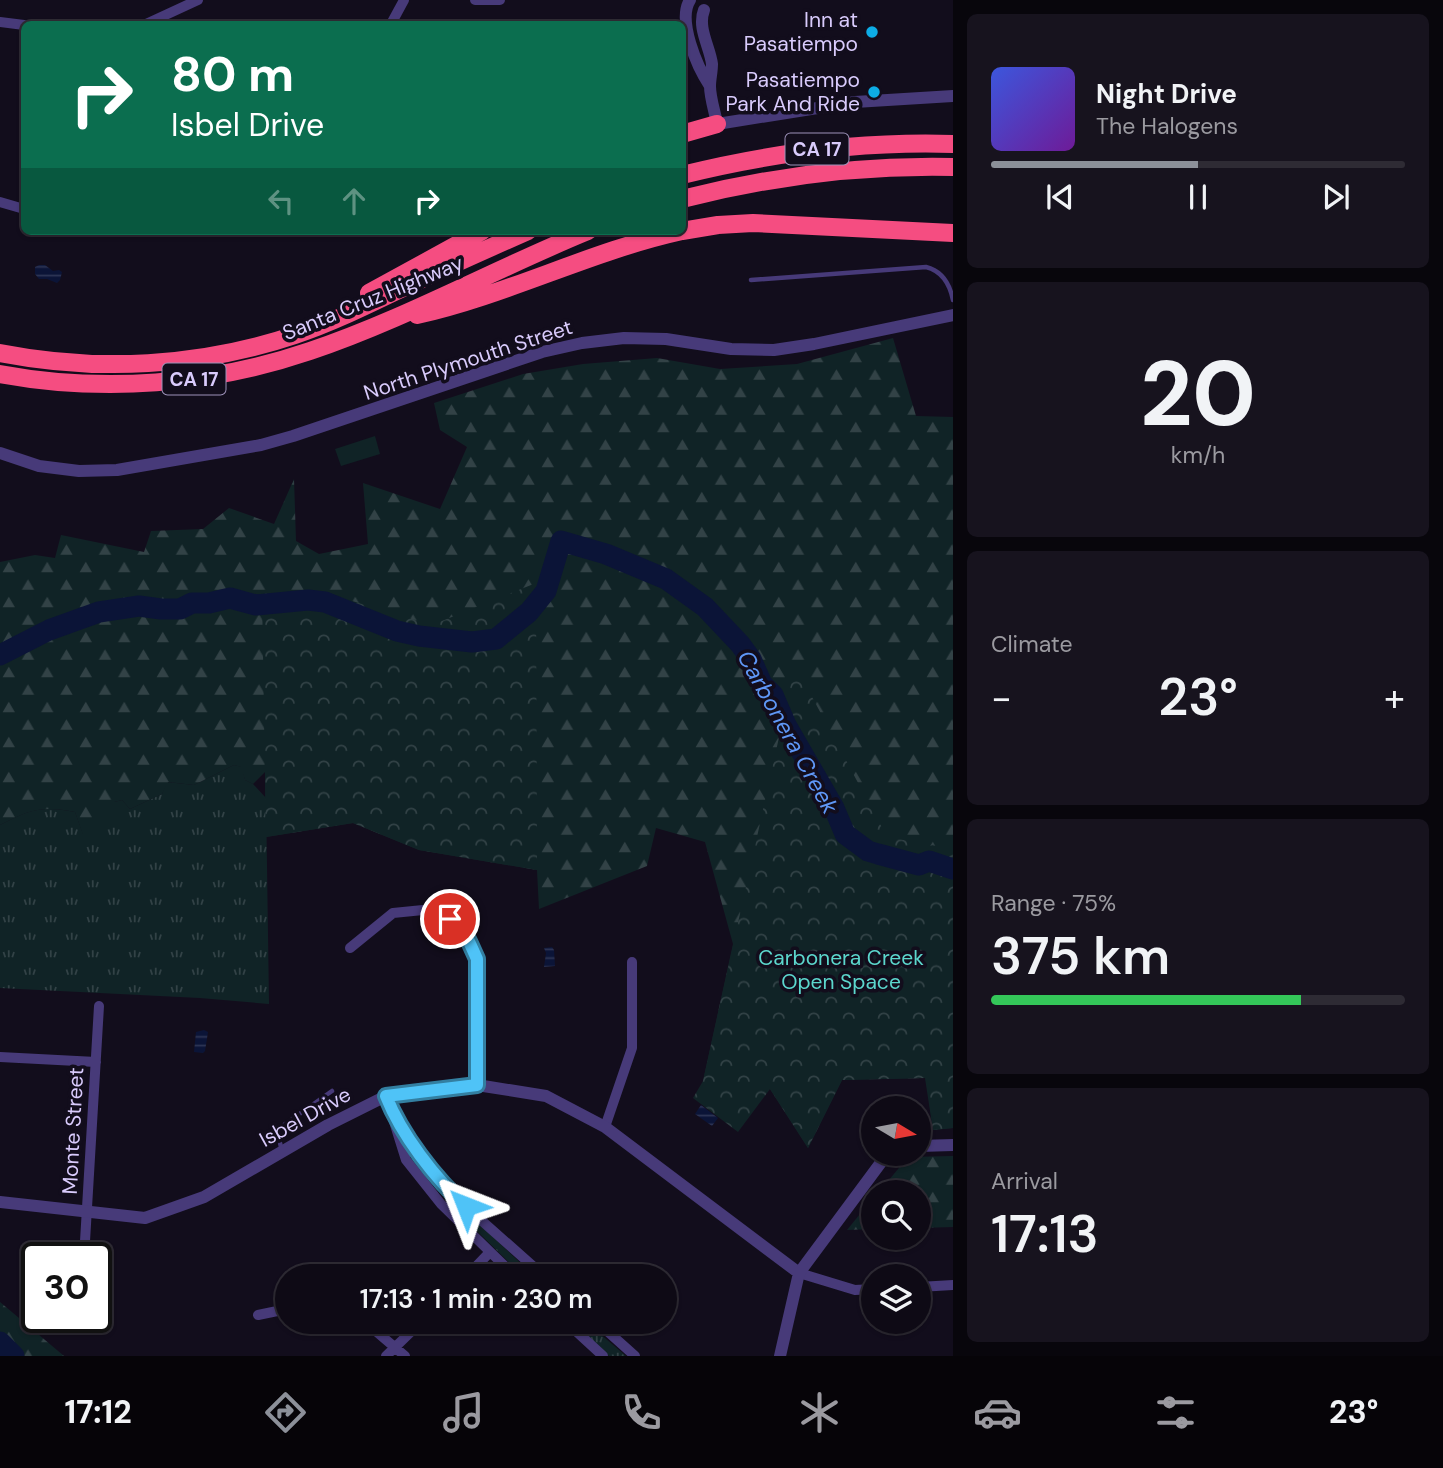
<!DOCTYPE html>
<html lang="en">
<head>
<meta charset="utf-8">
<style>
	body { margin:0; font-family:"DM Sans",sans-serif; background:#17131e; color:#f1f3f6; height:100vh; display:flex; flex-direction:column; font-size:26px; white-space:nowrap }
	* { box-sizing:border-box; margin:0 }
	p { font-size:23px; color:#9b9aa0 }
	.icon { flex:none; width:38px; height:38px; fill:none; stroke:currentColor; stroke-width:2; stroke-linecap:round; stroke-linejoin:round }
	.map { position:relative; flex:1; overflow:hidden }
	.details { display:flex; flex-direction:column; gap:14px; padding:14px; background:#08060c; width:490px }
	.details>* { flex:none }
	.banner { position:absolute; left:21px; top:21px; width:665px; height:214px; border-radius:10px; box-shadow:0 2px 5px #0004,0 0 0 2px #2e2b34; background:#0b6e4f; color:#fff; overflow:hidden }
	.needle { width:46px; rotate:100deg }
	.fabs { position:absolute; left:861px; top:1096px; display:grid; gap:14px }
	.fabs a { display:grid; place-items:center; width:70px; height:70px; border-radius:50%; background:#0e0a15; box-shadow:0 2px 5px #0004,0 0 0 2px #2e2b34; font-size:35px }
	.speed { position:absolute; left:21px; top:1242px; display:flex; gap:14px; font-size:35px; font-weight:700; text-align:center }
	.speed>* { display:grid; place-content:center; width:91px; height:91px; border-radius:50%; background:#0e0a15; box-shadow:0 2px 5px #0004,0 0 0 2px #2e2b34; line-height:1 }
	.speed .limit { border:4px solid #111; border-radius:10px; background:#fff; color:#111 }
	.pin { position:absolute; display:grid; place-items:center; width:60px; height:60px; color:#fff; margin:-30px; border:4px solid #fff; border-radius:50%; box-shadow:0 2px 7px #0007 }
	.me { position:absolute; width:77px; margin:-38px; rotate:315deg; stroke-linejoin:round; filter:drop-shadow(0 0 5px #0008) }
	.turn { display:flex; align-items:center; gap:24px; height:147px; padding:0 35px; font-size:32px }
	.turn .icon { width:91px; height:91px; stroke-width:2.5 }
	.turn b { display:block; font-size:49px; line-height:60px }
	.lanes { display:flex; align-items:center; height:66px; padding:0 35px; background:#0003; justify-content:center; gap:35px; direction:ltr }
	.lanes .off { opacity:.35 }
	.big { font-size:52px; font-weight:600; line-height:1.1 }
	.details .tile { flex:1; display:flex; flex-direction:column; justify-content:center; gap:10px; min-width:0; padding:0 24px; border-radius:10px; background:#17131e }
	.details .dial { align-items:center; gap:0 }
	.dial b { font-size:91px; line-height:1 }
	.song { display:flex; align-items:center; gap:21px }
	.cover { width:84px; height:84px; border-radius:10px; background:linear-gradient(135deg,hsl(230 70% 55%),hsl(280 70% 35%)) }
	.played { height:7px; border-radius:4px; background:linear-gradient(90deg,#8c9099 50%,#2e2b34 50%) }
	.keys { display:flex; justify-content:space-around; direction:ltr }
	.heat { display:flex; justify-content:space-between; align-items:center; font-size:38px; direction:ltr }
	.charge { height:10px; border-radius:5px; background:linear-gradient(90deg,#34c759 75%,#2e2b34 0) }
	.trip { position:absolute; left:275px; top:1264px; width:402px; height:70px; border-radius:35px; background:#0e0a15; box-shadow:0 2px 5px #0004,0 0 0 2px #2e2b34; font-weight:600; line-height:70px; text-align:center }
	.menu { display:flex; height:112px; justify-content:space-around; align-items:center; background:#060408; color:#9b9aa0 }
	.menu .icon { width:49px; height:49px }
	.menu .on { color:#8c9099 }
	.menu b { font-size:32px; color:#f1f3f6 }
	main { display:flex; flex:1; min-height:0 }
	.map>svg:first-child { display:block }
	.grass { fill:url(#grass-tufts) }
	.forest { fill:url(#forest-firs) }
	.park { fill:url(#park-crowns) }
	.pitch { fill:#102326 }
	.water { fill:url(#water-rules) }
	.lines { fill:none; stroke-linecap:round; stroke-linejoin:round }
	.river { stroke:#0b1437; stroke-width:21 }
	.service { stroke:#473a79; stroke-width:4.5 }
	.minor { stroke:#473a79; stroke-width:10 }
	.tertiary { stroke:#473a79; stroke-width:12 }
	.motorway { stroke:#f54d81; stroke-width:18 }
	.route-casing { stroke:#337fa1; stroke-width:18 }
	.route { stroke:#4fc3f7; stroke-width:12 }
	.poi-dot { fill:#0dace6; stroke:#120d1c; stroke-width:2.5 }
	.labels { text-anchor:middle; stroke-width:7; stroke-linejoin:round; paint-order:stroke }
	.shield { fill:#120d1c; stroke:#9d92b9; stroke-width:2 }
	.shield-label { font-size:19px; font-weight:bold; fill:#d9cbfc }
	.poi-label { font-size:21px; fill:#d9cbfc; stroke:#120d1c; text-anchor:end }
	.street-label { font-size:21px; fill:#d9cbfc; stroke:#120d1c }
	.park-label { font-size:21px; fill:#5cd7cd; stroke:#120d1c }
	.water-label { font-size:23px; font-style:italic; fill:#5f97f6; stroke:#120d1c }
</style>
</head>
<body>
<main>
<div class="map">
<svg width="953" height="1356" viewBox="0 0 953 1356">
	<defs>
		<pattern id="grass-tufts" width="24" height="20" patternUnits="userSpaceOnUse" patternTransform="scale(1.75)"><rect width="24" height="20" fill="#102326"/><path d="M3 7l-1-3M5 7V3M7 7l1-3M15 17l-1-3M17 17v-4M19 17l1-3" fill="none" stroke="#324246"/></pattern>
		<pattern id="forest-firs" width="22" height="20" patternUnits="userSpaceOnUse" patternTransform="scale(1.75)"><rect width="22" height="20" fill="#102326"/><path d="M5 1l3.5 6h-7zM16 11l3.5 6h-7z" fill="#324246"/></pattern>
		<pattern id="park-crowns" width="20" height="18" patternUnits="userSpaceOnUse" patternTransform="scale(1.75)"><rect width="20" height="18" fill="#102326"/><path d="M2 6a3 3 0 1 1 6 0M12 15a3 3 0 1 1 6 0" fill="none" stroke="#324246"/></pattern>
		<pattern id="water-rules" width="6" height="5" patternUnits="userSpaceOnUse" patternTransform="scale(1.75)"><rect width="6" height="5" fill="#0b1437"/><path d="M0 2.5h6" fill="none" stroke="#2e3555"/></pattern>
	</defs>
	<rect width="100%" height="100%" fill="#120d1c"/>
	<!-- grass -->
	<path class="grass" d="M234,765L242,767L245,780L253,784L266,798L269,1004L200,998L0,988V825C28,810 42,805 75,812L83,834L114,802L122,800L130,809L162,794L167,782L194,785Z
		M413,1155L451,1197L534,1276H523L447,1202Z
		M571,1321H585L626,1356H609Z"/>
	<!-- forest -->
	<path class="forest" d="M893,338L916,416L953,417V1128L933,1130L926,1078L842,1080L808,1148L770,1089L703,1081L733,944L705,842L656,828L647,866L539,909L537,870L419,850L353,823L266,837L265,772L253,784L245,780L241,767L234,765L194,785L168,782L162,794L130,809L122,800L114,802V818L99,819L83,835L75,812C43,805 28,810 0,825V562L35,555L55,558L61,535L144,552L151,531L203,529L229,508L274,524L294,479L296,541L319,554L368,544L363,483L440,509L467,447L440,430L434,403L523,374L583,364L657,358L720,369L797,364Z
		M953,1156V1227L919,1228V1192H879L908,1157Z
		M873,1198V1229L847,1230Z
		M0,1302L64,1356H0Z"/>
	<!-- park -->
	<path class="park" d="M536,583L537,870L419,850L353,823L266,837L262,593L339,597L432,625Z
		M795,665L887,837L953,849V1128L933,1130L925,1078L842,1080L808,1148L770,1089L738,1132L693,1098L703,1081Z"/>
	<!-- pitch -->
	<path class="pitch" d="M375,436L380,454L341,466L335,449Z"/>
	<!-- water -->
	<path class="water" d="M39,265H45L53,271L59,270L62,272L60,280L57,283L47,279H39L35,274V267Z
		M552,947L554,950L555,966L544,967L546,953L544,948Z
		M204,1030L208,1032L205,1051L203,1053L194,1052L196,1032Z
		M701,1105L718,1118L712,1126L695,1114Z"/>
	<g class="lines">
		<!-- river -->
		<path class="river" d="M0,655L49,630L99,612L139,606L161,609H180L192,603H209L230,598L256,605L308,600L325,602L397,631L419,636L472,642L496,639L529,612L546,591L561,541L606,554L666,579L705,607L740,644L751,659L762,684L773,695L786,725L834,808L845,834L868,851L878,854L919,865L929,861L953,869
			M0,1342L14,1356"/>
		<!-- service -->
		<path class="service" d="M751,280L926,267C942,271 950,285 953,300
			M282,1151L278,1135L281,1127L332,1091"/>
		<!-- minor -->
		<path class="minor" d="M475,0H500
			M0,22L24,25
			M146,24L198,0
			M391,24L404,0
			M0,202L24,209
			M350,948L393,913L423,910L450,919L467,937L477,959V1085
			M0,1057L96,1062
			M386,1096L406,1160L441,1204L515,1276
			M398,1122L446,1189L544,1276
			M605,1127L632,1048V962
			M84,1258L99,1006
			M799,1273L855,1290L873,1289
			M467,1276L490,1252
			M919,1287L953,1285
			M258,1315L287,1309
			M364,1321L405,1356
			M565,1321L603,1356
			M596,1321L635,1356
			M386,1356L422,1321"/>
		<!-- tertiary -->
		<path class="tertiary" d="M690,0C677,20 697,67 710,86
			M704,10C697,28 710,47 712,64C712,72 710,79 710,86C710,98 715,112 717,124L855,102L953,96
			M0,453L39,466L79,471L117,470L261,445L293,436L542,352L582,343L624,338L666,339L731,349L774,350L814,344L953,315
			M919,1146L953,1145
			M0,1202L145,1218L204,1197L328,1125L386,1096L477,1085L546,1096L605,1127L799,1273
			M780,1356L799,1273L888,1153"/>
		<!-- motorway -->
		<path class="motorway" d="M682,134L717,124
			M682,175C771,153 861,141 953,144
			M682,199C772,176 861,165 953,167
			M682,231L718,225L753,223L953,233
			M369,293L482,231
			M417,315C507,295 591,251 682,231
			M0,353C97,372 200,367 295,335C340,320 383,297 426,277C460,261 494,246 528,231
			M0,374C103,393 210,385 310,351C405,319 495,269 588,231"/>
	</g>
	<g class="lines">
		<!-- route casing -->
		<g class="route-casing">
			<path id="route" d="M450,919L467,937L477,959V1085L386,1096C401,1134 435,1179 466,1206"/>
		</g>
		<!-- route -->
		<use href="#route" class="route"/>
	</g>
	<!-- markers -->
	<g class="poi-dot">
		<circle cx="872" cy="32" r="7"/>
		<circle cx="874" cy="92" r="7"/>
	</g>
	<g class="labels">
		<!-- shield labels -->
		<g class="shield">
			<rect x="785.5" y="133.5" width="63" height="31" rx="5"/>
			<rect x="162.5" y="363.5" width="63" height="31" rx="5"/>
		</g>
		<g class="shield-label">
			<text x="817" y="156">CA 17</text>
			<text x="194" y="386">CA 17</text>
		</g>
		<!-- poi labels -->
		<g class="poi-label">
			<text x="858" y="27">Inn at<tspan x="858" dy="24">Pasatiempo</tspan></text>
			<text x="860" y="87">Pasatiempo<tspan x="860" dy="24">Park And Ride</tspan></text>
		</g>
		<!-- street labels -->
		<g class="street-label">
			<text transform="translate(373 298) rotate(-22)" y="7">Santa Cruz Highway</text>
			<text transform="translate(468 360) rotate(-18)" y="7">North Plymouth Street</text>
			<text transform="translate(305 1117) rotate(-29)" y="7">Isbel Drive</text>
			<text transform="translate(73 1131) rotate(-87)" y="7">Monte Street</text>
		</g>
		<!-- park labels -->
		<g class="park-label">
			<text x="841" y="965">Carbonera Creek<tspan x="841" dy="24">Open Space</tspan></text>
		</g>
		<!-- water labels -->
		<g class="water-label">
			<text transform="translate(788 732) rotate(61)" y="8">Carbonera Creek</text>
		</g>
	</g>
</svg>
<div class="fabs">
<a><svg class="needle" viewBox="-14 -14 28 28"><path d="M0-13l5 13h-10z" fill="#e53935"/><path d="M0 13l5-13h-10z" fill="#9b9aa0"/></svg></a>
<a><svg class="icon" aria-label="search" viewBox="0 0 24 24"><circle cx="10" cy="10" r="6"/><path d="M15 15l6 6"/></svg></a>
<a><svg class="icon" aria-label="layers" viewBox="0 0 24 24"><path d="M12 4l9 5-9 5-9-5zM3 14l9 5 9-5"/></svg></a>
</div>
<div class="speed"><div class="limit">30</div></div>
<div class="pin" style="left:450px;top:919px;background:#d93025"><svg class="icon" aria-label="arrive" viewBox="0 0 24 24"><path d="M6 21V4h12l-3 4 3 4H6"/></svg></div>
<svg class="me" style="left:466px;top:1206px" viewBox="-20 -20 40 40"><path d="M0-17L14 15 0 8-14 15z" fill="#4fc3f7" stroke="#fff" stroke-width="4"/></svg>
<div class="trip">17:13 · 1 min · 230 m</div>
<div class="banner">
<div class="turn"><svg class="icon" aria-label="right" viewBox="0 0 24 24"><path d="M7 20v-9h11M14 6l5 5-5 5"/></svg><div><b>80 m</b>Isbel Drive</div></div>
<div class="lanes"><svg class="icon off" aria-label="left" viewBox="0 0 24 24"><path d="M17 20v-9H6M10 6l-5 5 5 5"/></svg><svg class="icon off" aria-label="ahead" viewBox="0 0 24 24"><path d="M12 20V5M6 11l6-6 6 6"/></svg><svg class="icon" aria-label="right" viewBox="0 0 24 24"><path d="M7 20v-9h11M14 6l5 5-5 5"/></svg></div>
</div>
</div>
<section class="details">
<div class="tile">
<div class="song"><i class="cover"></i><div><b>Night Drive</b><p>The Halogens</p></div></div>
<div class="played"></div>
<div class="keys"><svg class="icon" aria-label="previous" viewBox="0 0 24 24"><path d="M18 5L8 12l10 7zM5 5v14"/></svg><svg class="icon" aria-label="pause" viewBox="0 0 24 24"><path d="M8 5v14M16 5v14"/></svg><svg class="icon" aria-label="next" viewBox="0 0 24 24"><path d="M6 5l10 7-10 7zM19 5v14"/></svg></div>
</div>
<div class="tile dial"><b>20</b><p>km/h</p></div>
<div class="tile"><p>Climate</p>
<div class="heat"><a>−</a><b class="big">23°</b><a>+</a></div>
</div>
<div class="tile"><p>Range · 75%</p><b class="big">375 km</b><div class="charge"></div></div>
<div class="tile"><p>Arrival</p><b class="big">17:13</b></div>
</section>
</main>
<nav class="menu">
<b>17:12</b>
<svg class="icon on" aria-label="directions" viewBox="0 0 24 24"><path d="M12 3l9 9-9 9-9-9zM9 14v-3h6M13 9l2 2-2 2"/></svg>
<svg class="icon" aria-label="music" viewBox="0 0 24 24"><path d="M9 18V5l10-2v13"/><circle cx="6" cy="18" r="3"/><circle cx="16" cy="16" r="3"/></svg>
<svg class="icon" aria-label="phone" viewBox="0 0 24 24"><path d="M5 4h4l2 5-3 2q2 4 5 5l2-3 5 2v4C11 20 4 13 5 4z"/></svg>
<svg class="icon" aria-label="climate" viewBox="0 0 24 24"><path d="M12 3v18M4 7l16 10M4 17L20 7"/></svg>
<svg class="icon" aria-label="car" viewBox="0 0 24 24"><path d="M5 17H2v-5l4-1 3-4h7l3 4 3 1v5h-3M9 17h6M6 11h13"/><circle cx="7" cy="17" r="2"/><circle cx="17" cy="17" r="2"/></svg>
<svg class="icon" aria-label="filters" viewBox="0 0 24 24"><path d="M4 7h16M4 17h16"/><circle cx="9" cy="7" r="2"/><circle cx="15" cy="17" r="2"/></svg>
<b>23°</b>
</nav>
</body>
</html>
